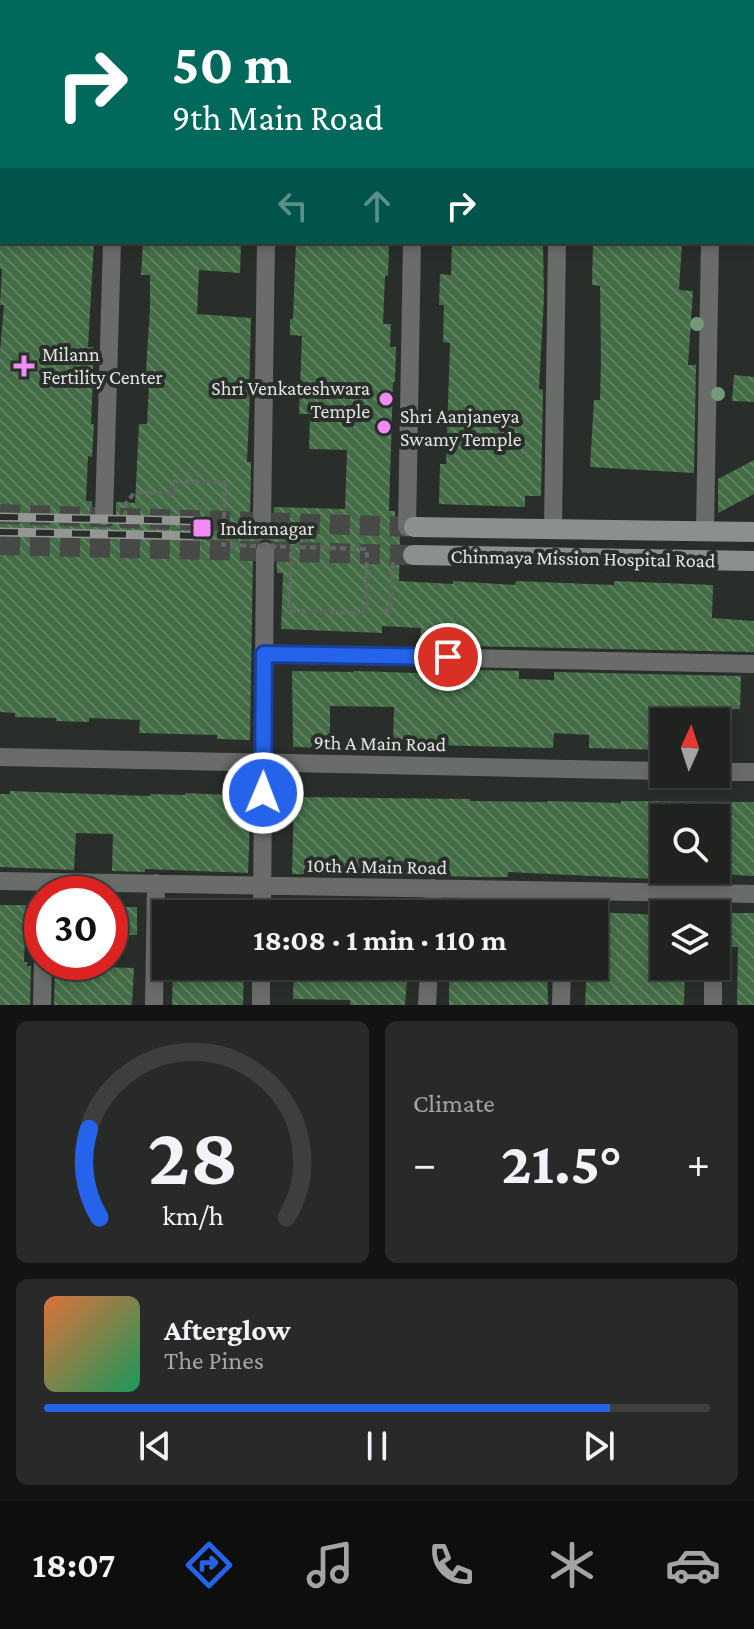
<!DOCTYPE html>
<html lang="en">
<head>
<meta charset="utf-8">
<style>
	body { margin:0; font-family:"Crimson Pro",serif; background:#282a29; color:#f1f3f6; height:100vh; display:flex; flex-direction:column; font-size:30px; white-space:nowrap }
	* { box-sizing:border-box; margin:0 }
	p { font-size:26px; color:#a2a4a5 }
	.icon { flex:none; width:44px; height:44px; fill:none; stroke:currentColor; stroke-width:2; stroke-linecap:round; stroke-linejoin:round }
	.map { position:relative; height:1005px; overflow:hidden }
	.side { display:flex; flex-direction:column; gap:16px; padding:16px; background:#121312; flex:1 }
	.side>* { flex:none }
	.hud { position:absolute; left:0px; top:0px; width:754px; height:244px; box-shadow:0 4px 12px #0003,0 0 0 2px #3d3f3e; background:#00695c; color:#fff; overflow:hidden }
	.needle { width:52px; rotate:3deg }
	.fabs { position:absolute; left:650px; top:708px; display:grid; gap:16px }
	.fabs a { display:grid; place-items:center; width:80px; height:80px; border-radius:0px; background:#202220; box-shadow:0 4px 12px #0003,0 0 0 2px #3d3f3e; font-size:40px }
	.speed { position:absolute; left:24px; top:876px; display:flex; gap:16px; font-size:40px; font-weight:700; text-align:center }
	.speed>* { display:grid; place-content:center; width:104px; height:104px; border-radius:50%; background:#202220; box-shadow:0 4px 12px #0003,0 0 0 2px #3d3f3e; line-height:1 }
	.speed .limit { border:12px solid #d22; background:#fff; color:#111 }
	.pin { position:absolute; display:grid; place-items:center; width:68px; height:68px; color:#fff; margin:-34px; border:4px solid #fff; border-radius:50%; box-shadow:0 2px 8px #0007 }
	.me { position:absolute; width:88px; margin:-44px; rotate:1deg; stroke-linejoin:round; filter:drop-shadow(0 0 6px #0008) }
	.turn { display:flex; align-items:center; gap:28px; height:168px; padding:0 40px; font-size:36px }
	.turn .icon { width:104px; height:104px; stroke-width:2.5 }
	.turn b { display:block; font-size:56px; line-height:68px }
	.lanes { display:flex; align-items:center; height:76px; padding:0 40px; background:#0003; justify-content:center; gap:40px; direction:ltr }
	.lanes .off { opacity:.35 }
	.big { font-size:60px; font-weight:700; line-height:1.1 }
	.side .widget { flex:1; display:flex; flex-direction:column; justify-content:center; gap:12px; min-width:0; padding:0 28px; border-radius:12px; background:#282a29 }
	.side .dial { align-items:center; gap:0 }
	.dial svg { height:208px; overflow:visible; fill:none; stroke:#3d3f3e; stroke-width:7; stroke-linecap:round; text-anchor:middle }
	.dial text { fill:#f1f3f6; stroke:none }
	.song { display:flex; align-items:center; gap:24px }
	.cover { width:96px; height:96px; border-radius:12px; background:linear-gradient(135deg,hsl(20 70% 55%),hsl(150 70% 35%)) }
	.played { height:8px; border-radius:4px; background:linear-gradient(90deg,#2563eb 85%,#3d3f3e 85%) }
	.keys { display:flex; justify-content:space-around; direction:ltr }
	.heat { display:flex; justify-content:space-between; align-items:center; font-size:44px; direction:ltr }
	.side .tiles { flex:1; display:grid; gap:16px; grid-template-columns:1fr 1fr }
	.widget:last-child { grid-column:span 2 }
	.trip { position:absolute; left:152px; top:900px; width:456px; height:80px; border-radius:0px; background:#202220; box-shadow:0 4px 12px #0003,0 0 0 2px #3d3f3e; font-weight:700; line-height:80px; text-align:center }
	.menu { display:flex; height:128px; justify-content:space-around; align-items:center; background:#0d0e0d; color:#a2a4a5 }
	.menu .icon { width:56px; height:56px }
	.menu .current { color:#2563eb }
	.menu b { font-size:36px; color:#f1f3f6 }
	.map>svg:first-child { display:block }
	.building { fill:url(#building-back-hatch) }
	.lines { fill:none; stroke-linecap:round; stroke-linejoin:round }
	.secondary-tunnel { stroke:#464946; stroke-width:20; stroke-dasharray:20 10; stroke-linecap:butt }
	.path { stroke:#636763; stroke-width:4; stroke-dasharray:6 4; stroke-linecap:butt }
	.minor { stroke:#6a6c6a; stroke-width:18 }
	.secondary { stroke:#8c908c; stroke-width:20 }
	.rail-casing { stroke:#939693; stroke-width:9 }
	.rail { stroke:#2a2e2a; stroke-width:6; stroke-dasharray:18; stroke-linecap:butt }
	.path-bridge { stroke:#636763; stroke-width:4; stroke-dasharray:6 4; stroke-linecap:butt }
	.tree { fill:#759a77 }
	.route-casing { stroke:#184099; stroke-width:20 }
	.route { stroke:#2563eb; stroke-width:14 }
	.poi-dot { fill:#f18af4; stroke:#2a2e2a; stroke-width:3 }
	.labels { text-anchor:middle; stroke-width:8; stroke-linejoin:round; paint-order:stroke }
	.poi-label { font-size:20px; fill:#e2e5e2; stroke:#2a2e2a; text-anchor:start }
	.street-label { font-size:20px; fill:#e2e5e2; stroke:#2a2e2a }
</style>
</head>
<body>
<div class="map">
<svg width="754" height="1005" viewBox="0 0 754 1005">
	<defs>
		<pattern id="building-back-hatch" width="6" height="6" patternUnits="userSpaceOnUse" patternTransform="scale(2)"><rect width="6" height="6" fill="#446d47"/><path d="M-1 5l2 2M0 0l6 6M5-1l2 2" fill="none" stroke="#5f8261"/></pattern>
	</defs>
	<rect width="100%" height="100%" fill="#2a2e2a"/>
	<!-- building -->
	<path class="building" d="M0,242H94L88,347H94L91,424H94L92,457L88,456L86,501H92V516L94,522L98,527H109L114,523L116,516V502L135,503L139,424H147L149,385H145L150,309V275H141L143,242L241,244L240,273L199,270L197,314L251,318L249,393H250L247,462H251L250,522L255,532L263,534L268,532L273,527L274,507L345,509L347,450L309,449L310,414H299L302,336L290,335V319H293L296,242H389L388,276H385L383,324H391L390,347H396L395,382H393L389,511H395V528L400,536L399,581L453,584V581L515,585L516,581L614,585V581L713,585L712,618L754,621V652L420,645L421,628L382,626V633L281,629L283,573H277L276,546L272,541L264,539L255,544L253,551L250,740L217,739V735L139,733L140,720L89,718V722L56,721V718L15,717V713L0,712V352L4,305H0L2,269H0Z
		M452,242H543L544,297L539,389L543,390L541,496H525V507L439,504L440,464H446L450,343L443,342L444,305H439L440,274L451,275Z
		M593,242H682L679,290L693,291L688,365H696L694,473L590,467L594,400H600L601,362L600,286L592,285Z
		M734,375L754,377V402L732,401Z
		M754,460V494L718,513V479Z
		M419,669L519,671V679L554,680V672L741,676L740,709L718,708V722H664V750L589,748V735L554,733L553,748L393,744L394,707L330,706V748L293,747L292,671L353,672L354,671L419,673Z
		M10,791L150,796V794L185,795V793L251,796L248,873L145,869V872L112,871L113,834L76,833L74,870L0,867V794H10Z
		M294,797L470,799V801L547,802V801L621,803V801L754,802V876L716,874V818H664V877H655V879L508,872V877H477L348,873V875L292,874Z
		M292,898L348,899L347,914H292Z
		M451,901H477V914H450Z
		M0,905H26L24,962H27V966H31L30,1005H0Z
		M110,907H137V935H110Z
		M594,912L664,915V966H685L684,1005H585L587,966H594Z
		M732,913H754V1005H737L738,947H731Z
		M55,966L134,968L132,1005H54Z
		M173,966H244L243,1005H172Z
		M294,966H408L405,1005H350V1000L293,999Z
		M449,966H547L548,1005H449Z"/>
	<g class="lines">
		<!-- secondary-tunnel -->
		<path class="secondary-tunnel" d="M0,514L414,527
			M0,545L413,555"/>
		<!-- path -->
		<path class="path" d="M125,517L126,503L135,492L175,494V481L225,482
			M291,552L289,611L366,613
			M383,610H391L393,558"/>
		<!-- minor -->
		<path class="minor" d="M454,0L503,2
			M119,2V0
			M270,2V0
			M416,2V0
			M561,2V0
			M713,2V0
			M752,12H754
			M104,516L112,242
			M262,522L266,242
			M407,527L412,242
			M553,530L557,242
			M705,531L710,242
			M264,654L754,664
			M0,757L664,771
			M716,772H754
			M0,881L754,894
			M262,914L265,551
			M432,914L433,888
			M563,914V891
			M42,1005L43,962
			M154,1005L156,883
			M261,1005V966
			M427,1005L429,966
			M561,1005L562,966
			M713,1005V966"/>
		<!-- secondary -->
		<path class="secondary" d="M414,527L754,532
			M413,555L754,561"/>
		<!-- rail casing -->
		<g class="rail-casing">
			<path id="rail" d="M0,517L202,521
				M0,532L201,536"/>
		</g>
		<!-- rail -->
		<use href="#rail" class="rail"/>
		<!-- path-bridge -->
		<path class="path-bridge" d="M225,482L223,545L367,549L366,613"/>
	</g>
	<!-- trees -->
	<g class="tree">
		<circle cx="697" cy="324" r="7"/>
		<circle cx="718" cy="394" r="7"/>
		<circle cx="695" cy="974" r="7"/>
	</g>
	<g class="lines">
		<!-- route casing -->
		<g class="route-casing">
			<path id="route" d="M263,793L264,654L448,657"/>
		</g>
		<!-- route -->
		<use href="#route" class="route"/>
	</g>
	<!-- markers -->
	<g class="poi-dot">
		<path d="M20 354h8v8h8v8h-8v8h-8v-8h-8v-8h8z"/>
		<circle cx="386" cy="399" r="8"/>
		<circle cx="384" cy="427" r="8"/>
		<rect x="192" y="518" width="20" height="20" rx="4"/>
	</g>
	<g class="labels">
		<!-- poi labels -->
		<g class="poi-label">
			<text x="42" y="361">Milann<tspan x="42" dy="23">Fertility Center</tspan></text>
			<text x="370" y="395" text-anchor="end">Shri Venkateshwara<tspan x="370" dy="23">Temple</tspan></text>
			<text x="400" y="423">Shri Aanjaneya<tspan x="400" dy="23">Swamy Temple</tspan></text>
			<text x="220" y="535">Indiranagar</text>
		</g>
		<!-- street labels -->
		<g class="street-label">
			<text transform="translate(583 558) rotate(1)" y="7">Chinmaya Mission Hospital Road</text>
			<text transform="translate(380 743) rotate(1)" y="7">9th A Main Road</text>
			<text transform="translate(377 866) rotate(1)" y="7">10th A Main Road</text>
		</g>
	</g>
</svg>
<div class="fabs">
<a><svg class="needle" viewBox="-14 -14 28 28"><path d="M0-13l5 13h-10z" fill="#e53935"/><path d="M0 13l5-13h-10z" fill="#a2a4a5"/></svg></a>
<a><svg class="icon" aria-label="search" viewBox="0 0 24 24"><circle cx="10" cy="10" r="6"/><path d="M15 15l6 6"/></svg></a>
<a><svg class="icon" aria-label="layers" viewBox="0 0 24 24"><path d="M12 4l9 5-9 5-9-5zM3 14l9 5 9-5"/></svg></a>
</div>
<div class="speed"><div class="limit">30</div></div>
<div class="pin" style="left:448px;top:657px;background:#d93025"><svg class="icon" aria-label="arrive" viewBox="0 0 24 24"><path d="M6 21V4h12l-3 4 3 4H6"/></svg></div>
<svg class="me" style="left:263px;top:793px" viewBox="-20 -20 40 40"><circle r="17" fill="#2563eb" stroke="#fff" stroke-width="3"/><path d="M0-11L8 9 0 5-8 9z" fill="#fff"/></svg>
<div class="trip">18:08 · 1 min · 110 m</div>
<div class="hud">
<div class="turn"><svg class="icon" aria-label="right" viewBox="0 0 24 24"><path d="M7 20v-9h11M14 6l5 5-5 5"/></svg><div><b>50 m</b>9th Main Road</div></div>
<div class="lanes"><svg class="icon off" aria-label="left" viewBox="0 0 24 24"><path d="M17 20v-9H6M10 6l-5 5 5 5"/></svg><svg class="icon off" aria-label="ahead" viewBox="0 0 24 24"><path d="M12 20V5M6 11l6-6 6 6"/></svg><svg class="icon" aria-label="right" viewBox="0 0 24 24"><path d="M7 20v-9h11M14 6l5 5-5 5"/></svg></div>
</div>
</div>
<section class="side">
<div class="tiles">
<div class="widget dial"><svg viewBox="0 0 100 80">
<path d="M14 69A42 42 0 1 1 86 69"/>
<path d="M14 69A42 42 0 0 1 10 35" stroke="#2563eb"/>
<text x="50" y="56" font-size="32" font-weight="700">28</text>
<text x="50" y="72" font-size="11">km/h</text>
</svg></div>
<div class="widget"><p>Climate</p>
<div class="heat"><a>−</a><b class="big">21.5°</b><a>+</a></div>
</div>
<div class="widget">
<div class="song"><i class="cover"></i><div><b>Afterglow</b><p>The Pines</p></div></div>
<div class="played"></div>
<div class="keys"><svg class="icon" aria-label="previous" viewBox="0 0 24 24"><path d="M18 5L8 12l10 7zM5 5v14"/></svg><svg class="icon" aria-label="pause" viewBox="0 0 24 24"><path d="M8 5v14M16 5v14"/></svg><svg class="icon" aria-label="next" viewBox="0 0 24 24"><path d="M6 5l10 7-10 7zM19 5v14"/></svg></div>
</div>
</div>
</section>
<nav class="menu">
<b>18:07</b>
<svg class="icon current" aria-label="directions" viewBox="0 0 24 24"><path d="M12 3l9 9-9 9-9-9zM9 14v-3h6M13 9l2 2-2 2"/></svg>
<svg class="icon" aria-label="music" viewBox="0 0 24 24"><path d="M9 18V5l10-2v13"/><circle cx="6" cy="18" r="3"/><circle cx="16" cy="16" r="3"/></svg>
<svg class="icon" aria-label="phone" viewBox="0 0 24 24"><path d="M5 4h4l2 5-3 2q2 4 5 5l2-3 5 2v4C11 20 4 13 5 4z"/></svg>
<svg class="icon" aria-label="climate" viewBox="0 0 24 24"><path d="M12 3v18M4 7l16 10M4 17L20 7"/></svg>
<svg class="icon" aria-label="car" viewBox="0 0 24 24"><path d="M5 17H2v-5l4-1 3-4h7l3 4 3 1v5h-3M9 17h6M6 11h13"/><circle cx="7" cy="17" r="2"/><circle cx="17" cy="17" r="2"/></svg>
</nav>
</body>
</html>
